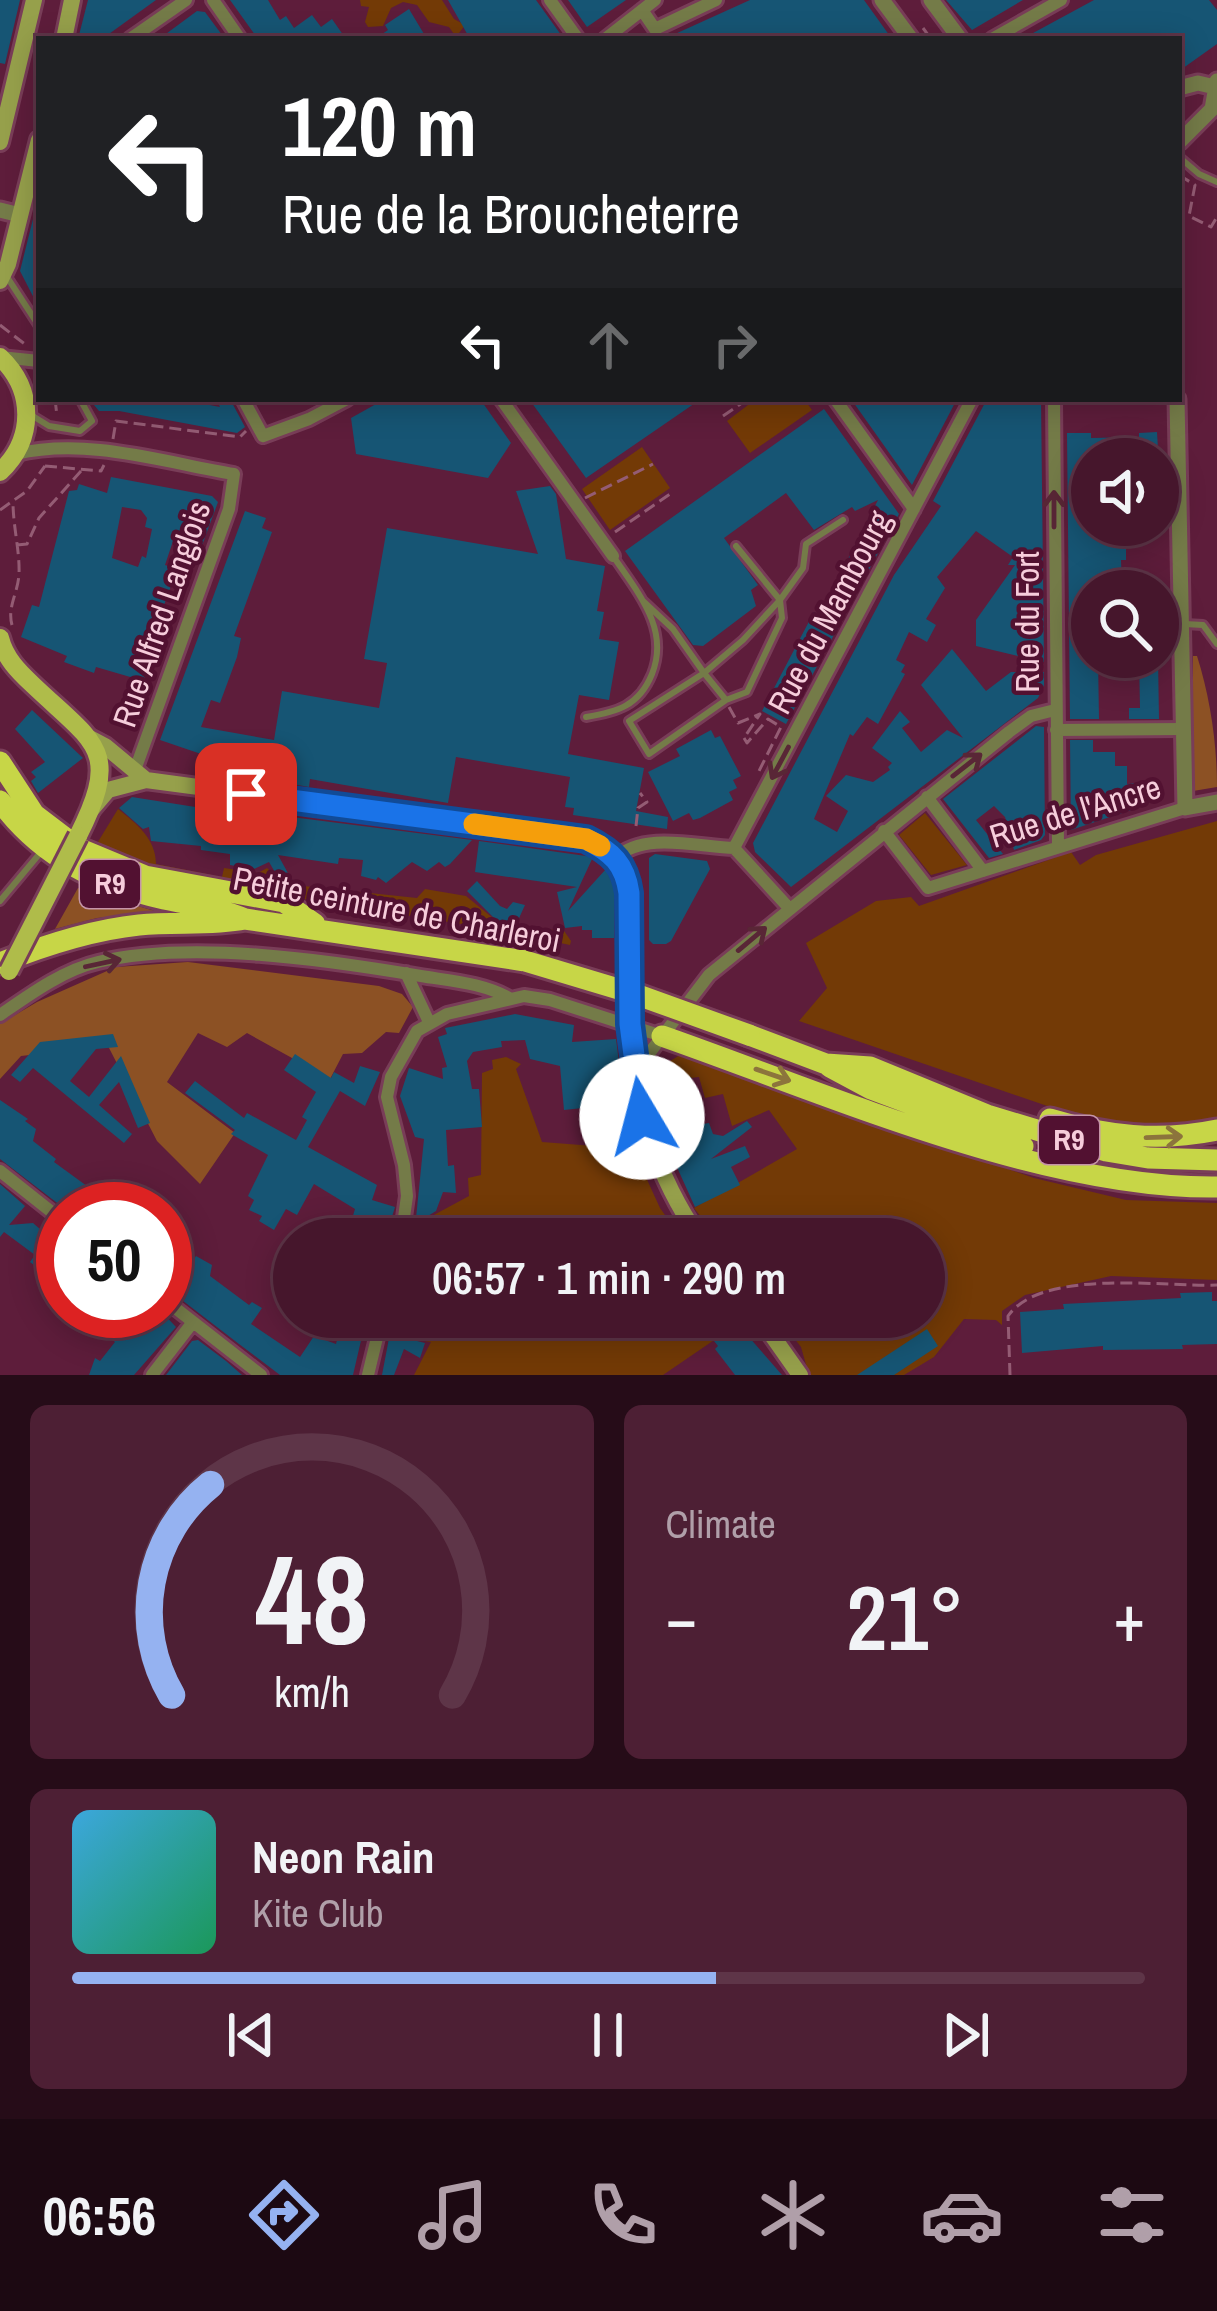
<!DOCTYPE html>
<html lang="en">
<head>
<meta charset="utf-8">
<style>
	body { margin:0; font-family:"Archivo Narrow",sans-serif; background:#4d1f34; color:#f1f3f6; height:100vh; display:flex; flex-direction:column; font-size:45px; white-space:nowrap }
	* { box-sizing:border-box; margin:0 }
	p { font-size:39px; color:#b09fa9 }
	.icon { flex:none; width:66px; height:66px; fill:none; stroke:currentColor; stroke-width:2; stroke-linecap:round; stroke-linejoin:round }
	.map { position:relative; height:1375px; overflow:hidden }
	.panel { display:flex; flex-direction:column; gap:30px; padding:30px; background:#260c18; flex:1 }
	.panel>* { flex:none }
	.top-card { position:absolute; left:36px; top:36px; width:1146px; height:366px; border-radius:0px; box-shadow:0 6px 30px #0003,0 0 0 3px #5e3548; background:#202124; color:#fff; overflow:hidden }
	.buttons { position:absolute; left:1071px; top:438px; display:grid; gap:24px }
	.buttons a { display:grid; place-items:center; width:108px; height:108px; border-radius:50%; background:#46162c; box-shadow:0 6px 30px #0003,0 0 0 3px #5e3548; font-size:60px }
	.speed { position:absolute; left:36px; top:1182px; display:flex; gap:24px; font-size:60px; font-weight:700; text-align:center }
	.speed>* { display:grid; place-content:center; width:156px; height:156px; border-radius:50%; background:#46162c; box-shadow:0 6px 30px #0003,0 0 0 3px #5e3548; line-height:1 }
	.speed .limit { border:18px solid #d22; background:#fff; color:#111 }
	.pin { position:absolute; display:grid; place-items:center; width:102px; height:102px; color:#fff; margin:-51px; border-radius:24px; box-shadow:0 6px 18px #0006 }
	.me { position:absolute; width:132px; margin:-66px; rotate:352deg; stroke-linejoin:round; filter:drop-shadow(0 0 9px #0008) }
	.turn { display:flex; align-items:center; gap:42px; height:252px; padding:0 48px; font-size:54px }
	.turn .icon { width:156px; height:156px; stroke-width:2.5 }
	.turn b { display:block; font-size:84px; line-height:102px }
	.lanes { display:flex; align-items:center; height:114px; padding:0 48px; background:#0003; justify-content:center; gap:60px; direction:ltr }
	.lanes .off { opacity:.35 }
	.big { font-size:90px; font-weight:600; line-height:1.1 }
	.panel .tile { flex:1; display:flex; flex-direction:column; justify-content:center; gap:18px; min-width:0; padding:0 42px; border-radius:18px; background:#4d1f34 }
	.panel .dial { align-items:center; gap:0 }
	.dial svg { height:312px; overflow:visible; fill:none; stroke:#5e3548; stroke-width:7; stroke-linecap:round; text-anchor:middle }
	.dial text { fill:#f1f3f6; stroke:none }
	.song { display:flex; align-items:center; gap:36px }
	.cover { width:144px; height:144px; border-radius:18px; background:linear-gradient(135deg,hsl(200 70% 55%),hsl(150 70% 35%)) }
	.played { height:12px; border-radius:6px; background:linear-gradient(90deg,#95b2f1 60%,#5e3548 60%) }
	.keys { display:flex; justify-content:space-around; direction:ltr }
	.heat { display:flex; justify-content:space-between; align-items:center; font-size:66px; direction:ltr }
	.panel .tiles { flex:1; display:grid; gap:30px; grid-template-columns:1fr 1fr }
	.tile:last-child { grid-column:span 2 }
	.trip { position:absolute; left:273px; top:1218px; width:672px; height:120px; border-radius:60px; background:#46162c; box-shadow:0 6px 30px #0003,0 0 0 3px #5e3548; font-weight:600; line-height:120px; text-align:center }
	.dock { display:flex; height:192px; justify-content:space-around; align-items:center; background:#1c0912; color:#b09fa9 }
	.dock .icon { width:84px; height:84px }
	.dock .current { color:#95b2f1 }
	.dock b { font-size:54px; color:#f1f3f6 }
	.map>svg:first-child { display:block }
	.green { fill:#733a06 }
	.forest { fill:#8c5124 }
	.building { fill:#165574; fill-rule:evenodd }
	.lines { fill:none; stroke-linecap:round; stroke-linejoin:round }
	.service-casing { stroke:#793d58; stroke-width:12 }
	.minor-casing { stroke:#793d58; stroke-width:18 }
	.tertiary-casing { stroke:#793d58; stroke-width:21 }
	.secondary-casing { stroke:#793d58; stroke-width:22 }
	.primary-casing { stroke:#793d58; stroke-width:24 }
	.motorway-casing { stroke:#793d58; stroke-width:27 }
	.path { stroke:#945c74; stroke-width:3; stroke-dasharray:12 6; stroke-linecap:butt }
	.service { stroke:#747b48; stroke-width:6 }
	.minor { stroke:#747b48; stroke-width:12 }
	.tertiary { stroke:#747b48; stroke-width:15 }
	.secondary { stroke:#96a04b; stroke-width:16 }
	.primary { stroke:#afbc4a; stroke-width:18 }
	.motorway { stroke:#c7d647; stroke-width:21 }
	.primary-bridge-casing { stroke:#793d58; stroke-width:24; stroke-linecap:butt }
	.motorway-bridge-casing { stroke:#793d58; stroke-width:27; stroke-linecap:butt }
	.primary-bridge { stroke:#afbc4a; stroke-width:18 }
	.motorway-bridge { stroke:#c7d647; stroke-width:21 }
	.oneway { stroke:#592636 }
	.oneway2 { stroke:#8c743c }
	.route-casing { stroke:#114b97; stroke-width:30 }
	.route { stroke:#1a73e8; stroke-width:21 }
	.slow { stroke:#f59e0b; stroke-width:21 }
	.labels { text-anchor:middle; stroke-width:9; stroke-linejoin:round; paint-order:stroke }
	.shield { fill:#521131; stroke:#c595a8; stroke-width:3 }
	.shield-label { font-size:30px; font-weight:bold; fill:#f6cddb }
	.street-label { font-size:33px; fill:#f6cddb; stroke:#521131 }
</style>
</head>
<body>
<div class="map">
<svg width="1217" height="1375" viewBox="0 0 1217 1375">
	<rect width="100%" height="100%" fill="#5e1d3b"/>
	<!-- green -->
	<path class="green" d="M360,0H442L454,19L465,25L456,37L449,27L429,22L417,5L403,2L391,8L383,26L368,27L365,22L369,7L361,6Z
		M756,399H804L812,410L750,453L727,421Z
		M642,447L670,488L610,530L582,489Z
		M118,809C137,824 156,839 156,864L222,877L224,868L258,873L267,868L284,884L417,898L425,889L466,896L494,919L532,933L562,928L571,941L570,945L499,930L173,878L93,850Z
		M925,813L967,865L931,875L899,835Z
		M1217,821V1117L1181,1130L1122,1127L1059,1110L799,1021L827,988L806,943L876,901L911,897L919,906L1071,852L1080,865L1096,855Z
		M680,1055L1034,1178L1126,1200L1217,1203V1280L1111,1276L1025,1295L1002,1311V1325L996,1320L964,1319L934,1357L904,1375H809L801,1347L778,1317H924V1239H718L694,1208L797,1149L769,1110L732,1126L723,1094L705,1098L699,1077L673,1080L670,1061Z
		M506,1057L521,1064L516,1069L542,1142L633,1149L660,1208L682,1239H419L421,1231L416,1219L432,1216L469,1196L468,1178L481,1175L482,1073L493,1069L492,1060Z
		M402,1317H740L742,1321L663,1375H414L431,1342L405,1338L407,1329Z"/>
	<!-- forest -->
	<path class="forest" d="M1193,656H1197C1210,697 1217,743 1217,787L1193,791Z
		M78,888L158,912L97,918L55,929Z
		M188,962L379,986L402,994L413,1007L399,1033L386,1032L362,1053L343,1054L330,1079L247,1033L227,1047L198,1033L167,1082L235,1133L200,1184L157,1141L108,1046L21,1056L0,1079V1024L37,1002L116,967Z"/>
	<!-- building -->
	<path class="building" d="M0,0H20L5,64L0,63Z
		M88,0H156L102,39H78Z
		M230,0H268L280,20L286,16L294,28L312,15L321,27L332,19L346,39H258Z
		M448,0H536L564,39H470Z
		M568,0H626L587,27Z
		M750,0H864L892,39H664Z
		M946,0H1023L972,30Z
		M1094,0H1209L1217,10V44L1179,71V39H1022Z
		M409,9L427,39H375L388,30L385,25Z
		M197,11L205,12L225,39H159Z
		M35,211H39V308L20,271Z
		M89,399H178L220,407L216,399H230L245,427L237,433L119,411H99Z
		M385,399H480L511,443L488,478L356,454L351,418Z
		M529,399H701L586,478Z
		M851,399H957L912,485Z
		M987,399H1041L1044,662L976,646V620L1015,565H1008L1013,557L976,531L937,577L945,588L926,619L936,625L927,642L909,632L896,660L905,665L901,672L905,674L878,724L867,717L853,736L850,734L814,819L837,832L848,811L826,796L846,775L873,782L890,770L888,767L892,763L872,748L900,711L910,722L902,728L921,752L947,730L963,738L921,685L952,649L986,691L1011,672H1044V685L1038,698L791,887L755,852L753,843L894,575L941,506L933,501Z
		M824,409L899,514L786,724L762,711L814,612L819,616L878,500L855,511L852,507L814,530L786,493L724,538L758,585L751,590L756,606L703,646L693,645L625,551Z
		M1157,432L1158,449H1120V455L1092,459V525H1119V547H1126V560H1121L1122,587L1092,591V657H1098L1099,719H1070L1067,433H1091V438L1139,437V433Z
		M111,477L212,496L218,502L200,551L173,541L165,565L177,569L149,647L156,649L144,681L96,667L94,673L64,662L67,656L21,637L32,605L39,607L69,491L77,490L79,484L107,493ZM122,507L141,510L147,518L145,527L152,529L146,558L142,556L138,567L112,558Z
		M550,486L556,494L566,559L605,566L597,611L604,612L599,639L619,642L609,700L579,695L568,754L644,768L636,811L668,817L667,829L573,815L574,808L565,807L570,777L456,757L448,803L310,779L309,787L202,768L204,755L160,740L245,511L266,518L262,528L272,532L234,636L241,638L237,657L220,703L211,700L201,727L274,740L282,691L379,708L387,663L364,659L387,528L538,554L516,491Z
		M1139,657H1158L1159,719H1129V708H1140Z
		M32,710L83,758L38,793L31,781L36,777L31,772L45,762L15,729Z
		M1036,726L1044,727L1045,835L1041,840L1014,850L1005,817L994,806L976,820L1003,854L989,858L943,799Z
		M711,730L715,738L720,736L741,776L733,780L737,788L729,792L733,800L700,818L693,820L689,813L673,821L648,772L680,756L676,749Z
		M1093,740V752H1115V766H1127V784L1140,783V807L1071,830L1070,740Z
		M132,797L227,812L223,842L258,829L255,818L260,813L472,840L450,864L445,867L439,862L427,871L412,862L386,883L378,877L376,880L361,876L363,860L339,858L338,864L278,855L300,895L279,879L269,862L254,869L230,865V854L201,850V846L151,841L149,827L143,829L119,808Z
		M479,841L593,857L568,911L606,869L614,888V938H592V930H582V926L565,928L557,892L577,887L475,872Z
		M655,854L707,861L710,869L671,941L666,944H653L649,940V858Z
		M477,881L500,906L507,909L513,902L525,905L515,927L497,921L467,891Z
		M515,1014L574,1025L572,1042L616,1039L627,1126L604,1129L601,1106L564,1110L560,1066L530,1059L525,1040L501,1041L502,1047L473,1052L467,1061L472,1089H479L482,1127L446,1130L448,1166L454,1165L456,1193L443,1192L436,1211L423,1219L416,1218L424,1139L415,1137L400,1096L409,1068L443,1079L442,1068L447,1067L438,1037L447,1034L445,1028Z
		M113,1034L118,1047L96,1049L70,1081L89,1097L121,1056L150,1123L138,1128L119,1082L99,1105L132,1134L124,1143L33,1068L20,1082L11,1075L40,1042Z
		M295,1054L331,1078L334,1072L354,1083L360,1066L380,1072L365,1106L340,1091L308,1147L377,1185L372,1200L395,1207L391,1220L382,1216L375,1239H346L355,1209L314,1184L297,1215L286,1209L274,1230L259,1221L262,1216L249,1210L254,1200L248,1196L268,1155L231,1134L235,1130L185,1093L195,1081L244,1118L247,1113L296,1140L307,1120L302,1117L316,1092L284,1070Z
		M691,1077L693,1090L681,1092L691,1126L709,1123L713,1134L723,1136L747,1121L752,1127L711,1159L745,1146L750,1157L731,1167L740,1185L695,1207L661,1132L653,1083Z
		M0,1100L28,1119L25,1121L36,1129L33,1141L56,1159L54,1162L91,1189L94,1184L129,1209H65L0,1159Z
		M0,1184L25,1206L9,1225L33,1223L63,1249V1262L51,1278L30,1262L35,1255L4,1232L0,1237Z
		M196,1256L212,1265L210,1276L249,1305L252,1302L262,1308L251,1324L300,1357L314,1336L336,1344L343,1317L366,1319L353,1375H280L239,1344L165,1287V1257L187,1269Z
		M1212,1292V1301H1217V1344L1182,1345L1183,1349L1103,1350V1346L1022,1353L1020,1312L1064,1309L1063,1304L1181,1298L1180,1293Z
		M97,1311H161L176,1327L134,1375H89L95,1358L100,1361L115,1342L99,1329L107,1319Z
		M393,1317H403L407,1329L405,1338L425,1343L420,1358L404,1349L394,1375H382Z
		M734,1325L737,1331L741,1328L782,1375H735L715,1349L718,1346L714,1341Z
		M927,1329L938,1346L894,1375H857Z
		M198,1340L226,1361L242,1375H166L192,1341Z"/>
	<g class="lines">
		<!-- service casing -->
		<g class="service-casing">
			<path id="service" d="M1179,157L1199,174L1217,182
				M7,277L39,326
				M31,415L49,426L80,431L92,421L80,399
				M643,601L673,629L704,673L629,721L649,754L726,700L704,673L743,640L780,600L736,546
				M1185,624L1203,625L1217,644
				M726,700L747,692L782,618L780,600L803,568L806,544L843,520
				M586,717C617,712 639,706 652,674C670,629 638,593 613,556
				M0,901L41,852"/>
		</g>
		<!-- minor casing -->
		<g class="minor-casing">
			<path id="minor" d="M213,0L240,39
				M550,0L578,39
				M642,10L655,29L716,0
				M130,39L186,0
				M605,39L655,0
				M992,39L1061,0
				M0,357L39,361
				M243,399L263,436L309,419L347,399
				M501,399L613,556
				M835,399L914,509
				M1054,399L1058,845
				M16,454C87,437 163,462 234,474L229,509L135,770
				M1056,730L1182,729
				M927,797L983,871
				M884,831L928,888L1185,808
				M734,848L972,399
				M734,848L789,908
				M616,858C643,831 699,847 734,848
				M406,973L429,1022
				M0,1015C29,995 63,970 98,962C191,940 327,960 421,976C451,981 484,983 511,999
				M635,1072L709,975L1009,732L1031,716L1055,710
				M0,1171L63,1221
				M401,1239L407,1196L404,1165L387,1097L391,1077L417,1031L447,1014L524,996L550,1000L662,1036
				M165,1300L261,1375
				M152,1375L193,1322
				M368,1375L382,1317"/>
		</g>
		<!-- tertiary casing -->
		<g class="tertiary-casing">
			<path id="tertiary" d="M882,0L911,39
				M931,0L960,39
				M1179,88L1198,83L1215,87
				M1179,142L1212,109L1217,81
				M0,210L20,215
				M1177,399L1185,808L1217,802"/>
		</g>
		<!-- secondary casing -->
		<g class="secondary-casing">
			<path id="secondary" d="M64,39L72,0
				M0,142L34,0
				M0,281L8,264L39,140
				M86,736L105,746L146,780L586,839C612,852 624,864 629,894C633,937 628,980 630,1023C633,1102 655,1174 700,1239
				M91,810L108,790L146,780
				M759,1317L800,1375"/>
		</g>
		<!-- primary casing -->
		<g class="primary-casing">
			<path id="primary" d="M0,357C35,390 35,439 0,472
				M0,638C5,658 18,671 33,685C95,744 122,749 78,836"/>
		</g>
		<!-- motorway casing -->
		<g class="motorway-casing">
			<path id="motorway" d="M0,762L34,814L80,849L145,876L284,902L315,924
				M0,801C41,857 97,884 164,899C192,905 219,908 245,919L525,961
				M0,963C45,945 91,930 139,925C175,921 209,926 245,919
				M749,1035L826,1064L870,1067L987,1115L1106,1151L1148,1158L1217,1160
				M662,1036C828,1094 1041,1189 1217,1187
				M830,1067L871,1089L1023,1146
				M1050,1119C1106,1136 1159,1142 1217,1130"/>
		</g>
		<!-- path -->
		<path class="path" d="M923,28L931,39
			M1179,175L1195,185L1189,216L1211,227L1217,217
			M0,325L26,345
			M55,399L57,416
			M723,416L748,399
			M113,439L116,421L240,437L246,431
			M45,466L101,471L104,465
			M585,498L653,464
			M0,510L27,491L45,466
			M615,532L673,492
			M17,545L27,544L39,518L81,471
			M12,625C7,607 18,593 19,574C20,552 13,526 13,502
			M729,707L738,723L760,714L746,735
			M744,738L747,743L768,719L781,727L759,771
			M636,826L638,808L647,802L640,793
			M1010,1375L1008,1316C1042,1268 1163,1287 1217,1285"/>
		<!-- service -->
		<use href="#service" class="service"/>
		<!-- minor -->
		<use href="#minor" class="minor"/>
		<!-- tertiary -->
		<use href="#tertiary" class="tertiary"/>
		<!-- secondary -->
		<use href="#secondary" class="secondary"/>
		<!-- primary -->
		<use href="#primary" class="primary"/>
		<!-- motorway -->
		<use href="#motorway" class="motorway"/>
		<!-- primary-bridge casing -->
		<g class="primary-bridge-casing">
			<path id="primary-bridge" d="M9,971L78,836"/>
		</g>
		<!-- motorway-bridge casing -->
		<g class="motorway-bridge-casing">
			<path id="motorway-bridge" d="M525,961L635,994L749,1035"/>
		</g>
		<!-- primary-bridge -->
		<use href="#primary-bridge" class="primary-bridge"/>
		<!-- motorway-bridge -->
		<use href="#motorway-bridge" class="motorway-bridge"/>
	</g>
	<!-- one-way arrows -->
	<defs><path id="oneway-shaft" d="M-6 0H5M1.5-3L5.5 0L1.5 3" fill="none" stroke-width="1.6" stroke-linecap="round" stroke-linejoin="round" transform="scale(3)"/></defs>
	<g class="oneway">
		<use href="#oneway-shaft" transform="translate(1054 509) rotate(-90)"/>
		<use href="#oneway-shaft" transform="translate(780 763) rotate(118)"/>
		<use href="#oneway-shaft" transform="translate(967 765) rotate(-38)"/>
		<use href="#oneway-shaft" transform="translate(752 939) rotate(-40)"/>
		<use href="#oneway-shaft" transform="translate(103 963) rotate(-12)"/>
	</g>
	<g class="oneway2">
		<use href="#oneway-shaft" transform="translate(773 1075) rotate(19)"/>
		<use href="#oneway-shaft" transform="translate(1164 1137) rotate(-2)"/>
	</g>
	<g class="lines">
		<!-- route casing -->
		<g class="route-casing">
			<path id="route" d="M246,794L586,839C612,852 625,864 629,893L630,1024L642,1117"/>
		</g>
		<!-- route -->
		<use href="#route" class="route"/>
		<!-- slow -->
		<path class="slow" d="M474,824L586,839L600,846"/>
	</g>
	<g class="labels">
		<!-- shield labels -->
		<g class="shield">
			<rect x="80" y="860" width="60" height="48" rx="9"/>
			<rect x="1039" y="1116" width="60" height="48" rx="9"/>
		</g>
		<g class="shield-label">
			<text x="110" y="894">R9</text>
			<text x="1069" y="1150">R9</text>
		</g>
		<!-- street labels -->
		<g class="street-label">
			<text transform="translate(829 612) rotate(-62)" y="12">Rue du Mambourg</text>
			<text transform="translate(161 614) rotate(-71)" y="12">Rue Alfred Langlois</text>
			<text transform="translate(1027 622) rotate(-90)" y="12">Rue du Fort</text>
			<text transform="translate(1075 811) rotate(-17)" y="12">Rue de l'Ancre</text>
			<text transform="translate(397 909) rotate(11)" y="12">Petite ceinture de Charleroi</text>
		</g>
	</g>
</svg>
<div class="buttons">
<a><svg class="icon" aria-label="sound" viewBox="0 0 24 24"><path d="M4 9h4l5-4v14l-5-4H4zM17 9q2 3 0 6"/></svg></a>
<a><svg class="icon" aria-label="search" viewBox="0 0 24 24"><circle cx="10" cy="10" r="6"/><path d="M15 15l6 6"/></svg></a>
</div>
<div class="speed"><div class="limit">50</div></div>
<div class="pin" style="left:246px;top:794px;background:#d93025"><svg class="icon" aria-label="arrive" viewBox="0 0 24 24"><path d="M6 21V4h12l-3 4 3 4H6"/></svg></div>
<svg class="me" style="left:642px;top:1117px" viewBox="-20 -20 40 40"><circle r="19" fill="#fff"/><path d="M0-13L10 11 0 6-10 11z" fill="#1a73e8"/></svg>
<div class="trip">06:57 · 1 min · 290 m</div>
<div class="top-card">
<div class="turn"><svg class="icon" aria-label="left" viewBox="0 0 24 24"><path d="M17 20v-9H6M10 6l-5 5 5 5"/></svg><div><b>120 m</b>Rue de la Broucheterre</div></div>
<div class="lanes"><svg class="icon" aria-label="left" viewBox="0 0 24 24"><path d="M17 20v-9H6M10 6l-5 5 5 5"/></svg><svg class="icon off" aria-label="ahead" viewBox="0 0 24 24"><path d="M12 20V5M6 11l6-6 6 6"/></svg><svg class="icon off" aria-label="right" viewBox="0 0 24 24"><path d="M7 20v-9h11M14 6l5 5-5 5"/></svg></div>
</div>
</div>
<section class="panel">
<div class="tiles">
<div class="tile dial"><svg viewBox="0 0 100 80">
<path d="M14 69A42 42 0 1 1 86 69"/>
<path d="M14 69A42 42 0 0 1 24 15" stroke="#95b2f1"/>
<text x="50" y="56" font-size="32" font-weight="700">48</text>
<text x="50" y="72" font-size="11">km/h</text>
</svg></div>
<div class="tile"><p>Climate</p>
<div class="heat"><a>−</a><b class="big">21°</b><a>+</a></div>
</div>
<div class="tile">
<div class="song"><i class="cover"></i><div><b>Neon Rain</b><p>Kite Club</p></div></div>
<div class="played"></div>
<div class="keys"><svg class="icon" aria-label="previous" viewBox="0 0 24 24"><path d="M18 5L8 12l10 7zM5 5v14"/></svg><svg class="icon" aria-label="pause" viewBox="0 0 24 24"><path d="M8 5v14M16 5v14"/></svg><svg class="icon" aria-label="next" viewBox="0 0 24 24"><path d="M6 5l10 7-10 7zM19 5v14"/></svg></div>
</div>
</div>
</section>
<nav class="dock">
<b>06:56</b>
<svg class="icon current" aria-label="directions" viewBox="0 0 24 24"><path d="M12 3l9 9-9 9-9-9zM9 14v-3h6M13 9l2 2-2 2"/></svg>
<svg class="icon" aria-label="music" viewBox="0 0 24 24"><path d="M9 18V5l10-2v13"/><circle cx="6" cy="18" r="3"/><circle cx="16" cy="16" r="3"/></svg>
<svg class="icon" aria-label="phone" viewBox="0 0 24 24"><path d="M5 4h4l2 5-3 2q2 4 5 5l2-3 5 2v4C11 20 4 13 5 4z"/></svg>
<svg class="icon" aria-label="climate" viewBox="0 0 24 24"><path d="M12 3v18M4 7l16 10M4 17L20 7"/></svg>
<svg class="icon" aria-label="car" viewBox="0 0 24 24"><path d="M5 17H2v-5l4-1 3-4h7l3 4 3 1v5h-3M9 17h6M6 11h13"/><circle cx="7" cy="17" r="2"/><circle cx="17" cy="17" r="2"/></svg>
<svg class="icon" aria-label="filters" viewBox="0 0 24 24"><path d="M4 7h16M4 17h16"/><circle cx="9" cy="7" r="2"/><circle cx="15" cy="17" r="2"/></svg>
</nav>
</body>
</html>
